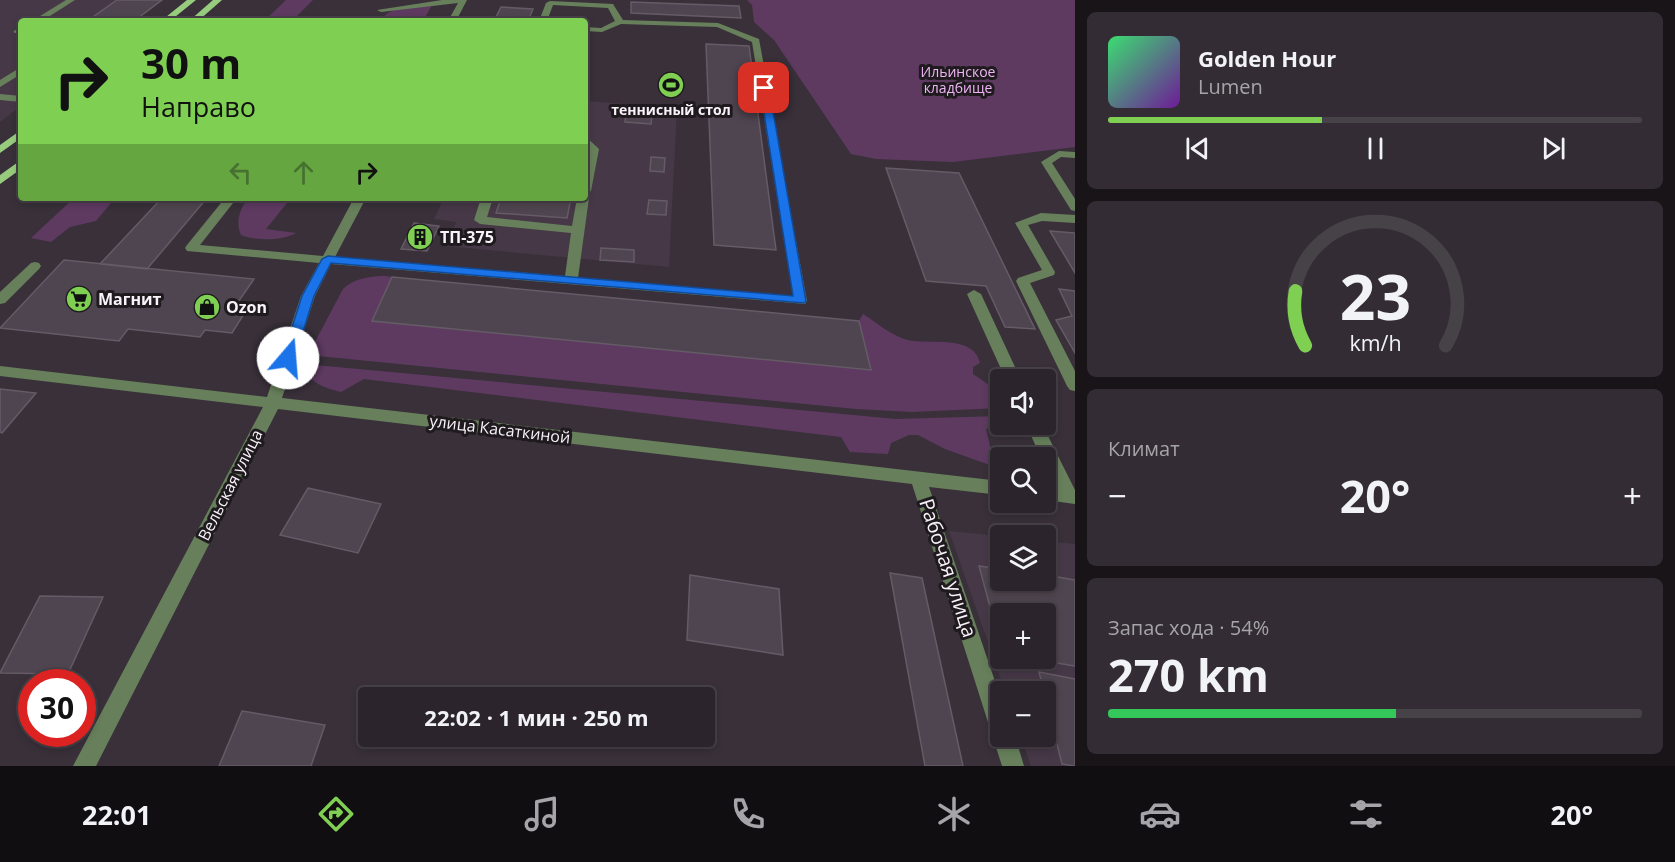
<!DOCTYPE html>
<html lang="ru">
<head>
<meta charset="utf-8">
<style>
	body { margin:0; font-family:"Open Sans",sans-serif; background:#332c34; color:#f1f3f6; height:100vh; display:flex; flex-direction:column; font-size:22px; white-space:nowrap }
	* { box-sizing:border-box; margin:0 }
	p { font-size:20px; color:#a6a4a9 }
	.icon { flex:none; width:33px; height:33px; fill:none; stroke:currentColor; stroke-width:2; stroke-linecap:round; stroke-linejoin:round }
	.map { position:relative; flex:1; overflow:hidden }
	.details { display:flex; flex-direction:column; gap:12px; padding:12px; background:#181418; width:600px }
	.details>* { flex:none }
	.hud { position:absolute; left:18px; top:18px; width:570px; height:183px; border-radius:6px; box-shadow:0 3px 9px #0003,0 0 0 2px #474148; background:#7fd052; color:#111; overflow:hidden }
	.tools { position:absolute; left:990px; top:369px; display:grid; gap:12px }
	.tools a { display:grid; place-items:center; width:66px; height:66px; border-radius:6px; background:#2b242c; box-shadow:0 3px 9px #0003,0 0 0 2px #474148; font-size:30px }
	.speed { position:absolute; left:18px; top:669px; display:flex; gap:12px; font-size:30px; font-weight:700; text-align:center }
	.speed>* { display:grid; place-content:center; width:78px; height:78px; border-radius:50%; background:#2b242c; box-shadow:0 3px 9px #0003,0 0 0 2px #474148; line-height:1 }
	.speed .limit { border:9px solid #d22; background:#fff; color:#111 }
	.pin { position:absolute; display:grid; place-items:center; width:51px; height:51px; color:#fff; margin:-26px; border-radius:12px; box-shadow:0 3px 9px #0006 }
	.me { position:absolute; width:66px; margin:-33px; rotate:18deg; stroke-linejoin:round; filter:drop-shadow(0 0 4px #0008) }
	.turn { display:flex; align-items:center; gap:21px; height:126px; padding:0 24px; font-size:27px }
	.turn .icon { width:78px; height:78px; stroke-width:2.5 }
	.turn b { display:block; font-size:42px; line-height:51px }
	.lanes { display:flex; align-items:center; height:57px; padding:0 24px; background:#0003; justify-content:center; gap:30px; direction:ltr }
	.lanes .off { opacity:.35 }
	.big { font-size:45px; font-weight:700; line-height:1.1 }
	.details .widget { flex:1; display:flex; flex-direction:column; justify-content:center; gap:9px; min-width:0; padding:0 21px; border-radius:9px; background:#332c34 }
	.details .dial { align-items:center; gap:0 }
	.dial svg { height:156px; overflow:visible; fill:none; stroke:#474148; stroke-width:7; stroke-linecap:round; text-anchor:middle }
	.dial text { fill:#f1f3f6; stroke:none }
	.song { display:flex; align-items:center; gap:18px }
	.cover { width:72px; height:72px; border-radius:9px; background:linear-gradient(135deg,hsl(140 70% 55%),hsl(280 70% 35%)) }
	.played { height:6px; border-radius:3px; background:linear-gradient(90deg,#7fd052 40%,#474148 40%) }
	.keys { display:flex; justify-content:space-around; direction:ltr }
	.heat { display:flex; justify-content:space-between; align-items:center; font-size:33px; direction:ltr }
	.charge { height:9px; border-radius:4px; background:linear-gradient(90deg,#34c759 54%,#474148 0) }
	.trip { position:absolute; left:358px; top:687px; width:357px; height:60px; border-radius:6px; background:#2b242c; box-shadow:0 3px 9px #0003,0 0 0 2px #474148; font-weight:700; line-height:60px; text-align:center }
	.tab-bar { display:flex; height:96px; justify-content:space-around; align-items:center; background:#110e12; color:#a6a4a9 }
	.tab-bar .icon { width:42px; height:42px }
	.tab-bar .active { color:#7fd052 }
	.tab-bar b { font-size:27px; color:#f1f3f6 }
	main { display:flex; flex:1; min-height:0 }
	.map>svg:first-child { display:block }
	.built { fill:#463847; fill-rule:evenodd }
	.green { fill:#5e3a61 }
	.building { fill:#4f4550; stroke:#655b66; stroke-width:1.5 }
	.lines { fill:none; stroke-linecap:round; stroke-linejoin:round }
	.minor { fill:#67805b; fill-rule:evenodd }
	.major { fill:#97cc7e; fill-rule:evenodd }
	.route { fill:#1a73e8; stroke:#114b97; stroke-width:1.5 }
	.labels { text-anchor:middle; stroke-width:6; stroke-linejoin:round; paint-order:stroke }
	.far-park-label { font-size:14px; fill:#f1b5f6; stroke:#1e1a1e }
	.far-poi-label { font-size:14px; font-weight:bold; fill:#f9f3f9; stroke:#1e1a1e }
	.poi-label { font-size:16px; font-weight:bold; fill:#f9f3f9; stroke:#1e1a1e; text-anchor:start }
	.street-label { font-size:16px; fill:#f9f3f9; stroke:#1e1a1e }
	.near-street-label { font-size:20px; fill:#f9f3f9; stroke:#1e1a1e }
</style>
</head>
<body>
<main>
<div class="map">
<svg width="1075" height="766" viewBox="0 0 1075 766">
	<rect width="100%" height="100%" fill="#39303a"/>
	<!-- built -->
	<path class="built" d="M0,0H162L134,21H21V106L0,122Z
		M585,101L677,108L669,267L445,246L456,222L434,219L444,198H585Z
		M949,531L1000,536V580H1046V541L1075,544V766H1031L1021,737L1046,736V692L1005,691ZM1000,614H1046V658H1000Z"/>
	<!-- green -->
	<path class="green" d="M286,0H313L292,21H264Z
		M747,0H1075V147L953,162L876,159L851,154L774,40L754,22L752,5Z
		M432,5L423,21H381C388,5 417,7 432,5Z
		M74,198H115L96,221L70,227L51,242L31,238Z
		M248,198H291L266,229L296,233C282,241 256,241 241,235C235,222 240,209 248,198Z
		M386,276L392,277L373,321L870,370L859,321L863,314C876,322 893,337 908,340C929,345 974,334 980,363L973,367V374L992,387L1000,386V408L912,412L856,409L308,355L343,289C354,278 371,276 386,276Z
		M315,365L896,419L1000,416V423L986,429L995,467L945,449L918,435H909L891,443L888,454L850,452L841,437L364,379L341,392C329,389 315,385 308,375L309,367Z"/>
	<!-- building -->
	<path class="building" d="M117,0H162L134,21H87Z
		M631,2L739,6L741,18L631,13Z
		M501,7L533,9L528,21H494Z
		M706,44L749,46L776,250L714,245Z
		M626,114L652,116L651,124L625,122Z
		M651,157L665,158L664,172L650,171Z
		M886,168L959,173L1035,329L1005,327L986,286L926,281Z
		M162,198H207L147,269L100,264Z
		M501,198H571L567,218L496,213Z
		M649,200L667,201L666,215L647,214Z
		M414,223L439,226L427,251L401,249Z
		M1050,231L1075,233V273Z
		M601,248L634,250V262L600,260Z
		M64,260L254,279L238,302L251,303L232,333L205,330L200,337L128,329L119,341L0,328Z
		M392,277L859,321L871,370L372,321Z
		M1059,289L1075,291V353L1056,320L1072,316Z
		M0,389L36,393L2,433L0,432Z
		M308,488L381,504L358,553L280,535Z
		M979,566L1000,569V580H1046V575L1075,580V666L1026,658H1046V614H1000V644Z
		M890,573L922,578L963,766H925Z
		M690,575L779,589L783,655L687,640Z
		M40,596L103,597L68,674L0,673Z
		M1039,672L1075,679V766L1062,764Z
		M242,711L325,725L311,766H219Z"/>
	<g class="lines">
		<!-- minor -->
		<path class="minor" d="M66,0H75L42,21H32Z
			M442,0H467L456,21H448L458,3L381,12L377,10Z
			M550,1L613,4L623,20L718,23L759,39L807,301L805,304L331,264L315,296L282,398L1000,481V495L929,487L1000,696V736H1015L1024,766H1002L912,484L278,409L96,766H73L263,407L0,376V366L267,397L301,296L319,263L187,251L185,248L187,245L225,198H237L200,245L323,256L354,198H366L335,257L565,276L571,233L480,224L474,220L481,198H493L487,217L572,226L577,198H585V195L589,198L578,278L793,296L752,42L717,27L621,24L602,32L585,31V27L601,28L615,21L608,8L553,5L547,21H539L546,3Z
			M18,28H21V35L13,32Z
			M21,67V74L0,87V80Z
			M0,94L21,96V102L0,100Z
			M585,136L599,149L591,191L585,194V166L589,149L585,145Z
			M1059,151L1075,152V158L1061,157L1052,163L1075,199V211L1071,210L1041,162Z
			M1041,213L1075,215V223L1042,221L1028,225L1055,272L1054,275L1030,283L1075,371V391L1070,390L1067,386L1016,281L1018,278L1042,270L1015,223Z
			M35,262L39,263L41,266L39,269L5,303L0,304V292L31,263Z
			M974,290L981,294L1021,380H1006L967,294Z
			M1026,424H1042L1075,490V504L1046,500V486L1055,487L1046,467V458H1041Z"/>
		<!-- major -->
		<path class="major" d="M187,0H196L170,21H161Z
			M213,0H222L198,21H189Z
			M21,130V138L0,153V145Z
			M21,160V169L0,184V175Z"/>
	</g>
	<!-- route -->
	<path class="route" d="M764,85L769,88L806,301L804,303L331,263L314,296L295,358L288,363L282,358L302,296L322,259L328,256L793,296L760,88Z"/>
	<!-- icons -->
	<defs>
		<g id="stadium-disc" transform="scale(1.35)"><circle r="9.5" fill="#7fd052" stroke="#1e1a1e"/><path d="M0-5a6.5 5 0 1 0 0 10a6.5 5 0 1 0 0-10ZM-3.5-1.8h7v3.6h-7Z" fill="#111"/></g>
		<g id="building-disc" transform="scale(1.35)"><circle r="9.5" fill="#7fd052" stroke="#1e1a1e"/><path d="M-4-6H4V6H1V3H-1V6H-4ZM-2.5-4.3h1.7v1.8h-1.7ZM.8-4.3h1.7v1.8H.8ZM-2.5-1h1.7V.8h-1.7ZM.8-1h1.7V.8H.8Z" fill="#111"/></g>
		<g id="supermarket-disc" transform="scale(1.35)"><circle r="9.5" fill="#7fd052" stroke="#1e1a1e"/><path d="M-6-5.5h2.5l.6 2H6L4.5 2H-2.5L-4.4-4H-6ZM-1.5 3.2a1.3 1.3 0 1 0 .1 0ZM3 3.2a1.3 1.3 0 1 0 .1 0Z" fill="#111"/></g>
		<g id="shop-disc" transform="scale(1.35)"><circle r="9.5" fill="#7fd052" stroke="#1e1a1e"/><path d="M-5-2.5h2.3a2.7 3.5 0 0 1 5.4 0H5L5.5 6h-11ZM-1.5-2.5h3a1.5 2.3 0 0 0-3 0Z" fill="#111"/></g>
	</defs>
	<g fill-rule="evenodd">
		<use href="#stadium-disc" x="671" y="85"/>
		<use href="#building-disc" x="420" y="237"/>
		<use href="#supermarket-disc" x="79" y="299"/>
		<use href="#shop-disc" x="207" y="307"/>
	</g>
	<g class="labels">
		<!-- far-park labels -->
		<g class="far-park-label">
			<text x="958" y="77">Ильинское<tspan x="958" dy="16">кладбище</tspan></text>
		</g>
		<!-- far-poi labels -->
		<g class="far-poi-label">
			<text x="671" y="115">теннисный стол</text>
		</g>
		<!-- poi labels -->
		<g class="poi-label">
			<text x="440" y="243">ТП-375</text>
			<text x="98" y="305">Магнит</text>
			<text x="226" y="313">Ozon</text>
		</g>
		<!-- street labels -->
		<g class="street-label">
			<text transform="translate(500 429) rotate(7)" y="6">улица Касаткиной</text>
			<text transform="translate(230 485) rotate(-63)" y="6">Вельская улица</text>
		</g>
		<!-- near-street labels -->
		<g class="near-street-label">
			<text transform="translate(948 568) rotate(72)" y="7">Рабочая улица</text>
		</g>
	</g>
</svg>
<div class="tools">
<a><svg class="icon" aria-label="sound" viewBox="0 0 24 24"><path d="M4 9h4l5-4v14l-5-4H4zM17 9q2 3 0 6"/></svg></a>
<a><svg class="icon" aria-label="search" viewBox="0 0 24 24"><circle cx="10" cy="10" r="6"/><path d="M15 15l6 6"/></svg></a>
<a><svg class="icon" aria-label="layers" viewBox="0 0 24 24"><path d="M12 4l9 5-9 5-9-5zM3 14l9 5 9-5"/></svg></a>
<a>+</a>
<a>−</a>
</div>
<div class="speed"><div class="limit">30</div></div>
<div class="pin" style="left:764px;top:88px;background:#d93025"><svg class="icon" aria-label="arrive" viewBox="0 0 24 24"><path d="M6 21V4h12l-3 4 3 4H6"/></svg></div>
<svg class="me" style="left:288px;top:358px" viewBox="-20 -20 40 40"><circle r="19" fill="#fff"/><path d="M0-13L10 11 0 6-10 11z" fill="#1a73e8"/></svg>
<div class="trip">22:02 · 1 мин · 250 m</div>
<div class="hud">
<div class="turn"><svg class="icon" aria-label="right" viewBox="0 0 24 24"><path d="M7 20v-9h11M14 6l5 5-5 5"/></svg><div><b>30 m</b>Направо</div></div>
<div class="lanes"><svg class="icon off" aria-label="left" viewBox="0 0 24 24"><path d="M17 20v-9H6M10 6l-5 5 5 5"/></svg><svg class="icon off" aria-label="ahead" viewBox="0 0 24 24"><path d="M12 20V5M6 11l6-6 6 6"/></svg><svg class="icon" aria-label="right" viewBox="0 0 24 24"><path d="M7 20v-9h11M14 6l5 5-5 5"/></svg></div>
</div>
</div>
<section class="details">
<div class="widget">
<div class="song"><i class="cover"></i><div><b>Golden Hour</b><p>Lumen</p></div></div>
<div class="played"></div>
<div class="keys"><svg class="icon" aria-label="previous" viewBox="0 0 24 24"><path d="M18 5L8 12l10 7zM5 5v14"/></svg><svg class="icon" aria-label="pause" viewBox="0 0 24 24"><path d="M8 5v14M16 5v14"/></svg><svg class="icon" aria-label="next" viewBox="0 0 24 24"><path d="M6 5l10 7-10 7zM19 5v14"/></svg></div>
</div>
<div class="widget dial"><svg viewBox="0 0 100 80">
<path d="M14 69A42 42 0 1 1 86 69"/>
<path d="M14 69A42 42 0 0 1 9 41" stroke="#7fd052"/>
<text x="50" y="56" font-size="32" font-weight="700">23</text>
<text x="50" y="72" font-size="11">km/h</text>
</svg></div>
<div class="widget"><p>Климат</p>
<div class="heat"><a>−</a><b class="big">20°</b><a>+</a></div>
</div>
<div class="widget"><p>Запас хода · 54%</p><b class="big">270 km</b><div class="charge"></div></div>
</section>
</main>
<nav class="tab-bar">
<b>22:01</b>
<svg class="icon active" aria-label="directions" viewBox="0 0 24 24"><path d="M12 3l9 9-9 9-9-9zM9 14v-3h6M13 9l2 2-2 2"/></svg>
<svg class="icon" aria-label="music" viewBox="0 0 24 24"><path d="M9 18V5l10-2v13"/><circle cx="6" cy="18" r="3"/><circle cx="16" cy="16" r="3"/></svg>
<svg class="icon" aria-label="phone" viewBox="0 0 24 24"><path d="M5 4h4l2 5-3 2q2 4 5 5l2-3 5 2v4C11 20 4 13 5 4z"/></svg>
<svg class="icon" aria-label="climate" viewBox="0 0 24 24"><path d="M12 3v18M4 7l16 10M4 17L20 7"/></svg>
<svg class="icon" aria-label="car" viewBox="0 0 24 24"><path d="M5 17H2v-5l4-1 3-4h7l3 4 3 1v5h-3M9 17h6M6 11h13"/><circle cx="7" cy="17" r="2"/><circle cx="17" cy="17" r="2"/></svg>
<svg class="icon" aria-label="filters" viewBox="0 0 24 24"><path d="M4 7h16M4 17h16"/><circle cx="9" cy="7" r="2"/><circle cx="15" cy="17" r="2"/></svg>
<b>20°</b>
</nav>
</body>
</html>
